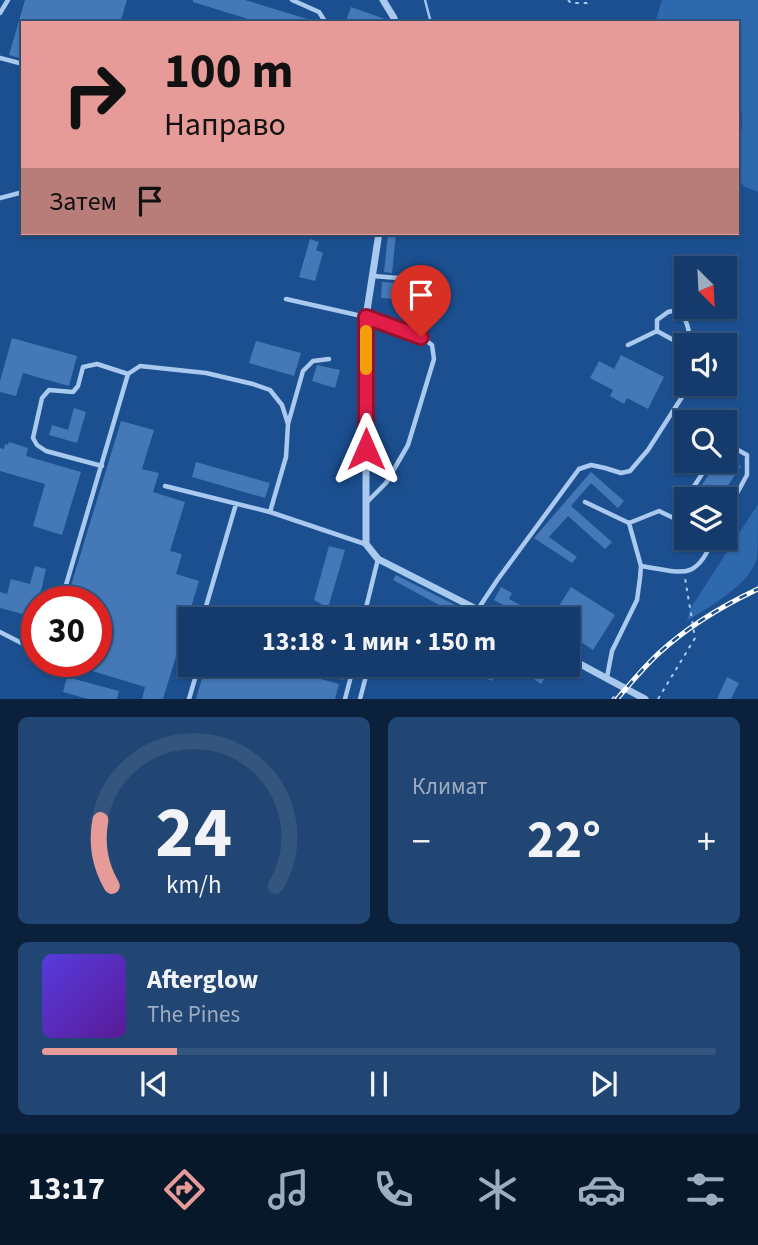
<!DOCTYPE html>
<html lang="ru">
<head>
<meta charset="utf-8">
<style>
	body { margin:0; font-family:"Source Sans 3",sans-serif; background:#214673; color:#f1f3f6; height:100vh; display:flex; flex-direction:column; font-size:26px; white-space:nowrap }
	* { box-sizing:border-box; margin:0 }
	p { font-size:23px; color:#9dadc1 }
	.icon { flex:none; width:38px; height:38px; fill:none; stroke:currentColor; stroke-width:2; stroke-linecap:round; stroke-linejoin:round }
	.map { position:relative; height:699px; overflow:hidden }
	.drawer { display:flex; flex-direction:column; gap:18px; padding:18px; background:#0b203b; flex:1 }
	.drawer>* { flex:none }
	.banner { position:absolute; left:21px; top:21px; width:718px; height:214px; border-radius:0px; box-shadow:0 2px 5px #0004,0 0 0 2px #33557e; background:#e69b98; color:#111; overflow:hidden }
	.needle { width:46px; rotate:156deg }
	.tools { position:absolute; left:674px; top:256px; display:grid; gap:14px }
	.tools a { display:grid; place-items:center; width:63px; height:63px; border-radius:0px; background:#143b6b; box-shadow:0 2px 5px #0004,0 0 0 2px #33557e; font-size:35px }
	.speed { position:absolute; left:21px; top:586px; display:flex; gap:14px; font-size:35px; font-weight:700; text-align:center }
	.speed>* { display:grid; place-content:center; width:91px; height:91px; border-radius:50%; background:#143b6b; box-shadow:0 2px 5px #0004,0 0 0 2px #33557e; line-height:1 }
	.speed .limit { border:10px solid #d22; background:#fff; color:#111 }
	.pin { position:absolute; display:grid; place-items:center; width:60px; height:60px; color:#fff; margin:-72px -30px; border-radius:50% 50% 50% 0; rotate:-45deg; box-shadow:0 0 7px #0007 }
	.pin .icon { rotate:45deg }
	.me { position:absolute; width:77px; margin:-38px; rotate:0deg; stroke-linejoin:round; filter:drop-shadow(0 0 5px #0008) }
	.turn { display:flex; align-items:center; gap:24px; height:147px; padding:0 28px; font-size:32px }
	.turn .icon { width:91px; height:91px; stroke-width:2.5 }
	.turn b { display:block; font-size:49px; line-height:60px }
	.then { display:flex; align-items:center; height:66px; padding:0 28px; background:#0003; gap:14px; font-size:26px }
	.big { font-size:52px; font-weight:700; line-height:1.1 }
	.drawer .widget { flex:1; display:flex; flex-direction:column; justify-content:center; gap:10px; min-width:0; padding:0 24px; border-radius:10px; background:#214673 }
	.drawer .dial { align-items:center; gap:0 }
	.dial svg { height:182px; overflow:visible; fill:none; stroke:#33557e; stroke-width:7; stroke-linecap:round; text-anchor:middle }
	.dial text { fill:#f1f3f6; stroke:none }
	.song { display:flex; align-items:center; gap:21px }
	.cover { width:84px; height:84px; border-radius:10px; background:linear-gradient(135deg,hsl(250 70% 55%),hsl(270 70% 35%)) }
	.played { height:7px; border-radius:4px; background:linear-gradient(90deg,#e69b98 20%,#33557e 20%) }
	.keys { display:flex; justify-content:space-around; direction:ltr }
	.heat { display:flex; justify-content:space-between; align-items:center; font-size:38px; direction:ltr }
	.drawer .tiles { flex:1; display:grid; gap:18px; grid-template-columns:1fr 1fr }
	.widget:last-child { grid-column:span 2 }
	.trip { position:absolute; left:178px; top:607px; width:402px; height:70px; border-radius:0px; background:#143b6b; box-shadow:0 2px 5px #0004,0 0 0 2px #33557e; font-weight:700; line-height:70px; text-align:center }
	.menu { display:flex; height:112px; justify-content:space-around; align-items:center; background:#08182b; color:#9dadc1 }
	.menu .icon { width:49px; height:49px }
	.menu .active { color:#e69b98 }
	.menu b { font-size:32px; color:#f1f3f6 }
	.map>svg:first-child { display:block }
	.green { fill:#2e69ad }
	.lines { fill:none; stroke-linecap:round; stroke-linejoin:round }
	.stream { stroke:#9cc4f0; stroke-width:2.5 }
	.building { fill:#4478b7 }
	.path { stroke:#a9c9ee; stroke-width:2; stroke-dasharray:3.5 5; stroke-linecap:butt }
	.lane { stroke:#a9c9ee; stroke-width:4.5 }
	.street { stroke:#a9c9ee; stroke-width:7 }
	.rail-casing { stroke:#fff; stroke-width:5 }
	.rail { stroke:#1b4f8f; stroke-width:2.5; stroke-dasharray:8; stroke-linecap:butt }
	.route-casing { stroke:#92132f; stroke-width:18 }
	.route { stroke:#e11d48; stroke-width:12 }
	.slow { stroke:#f59e0b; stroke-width:12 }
</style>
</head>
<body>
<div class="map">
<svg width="758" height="699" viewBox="0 0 758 699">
	<rect width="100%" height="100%" fill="#1b4f8f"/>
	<!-- green -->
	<path class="green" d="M662,0H758V192L745,187L737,178C737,171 736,162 737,155C741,136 746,116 737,97V23H655Z
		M758,504C758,516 758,550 757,559C748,586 710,606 687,621L690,609Z"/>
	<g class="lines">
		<!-- stream -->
		<path class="stream" d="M425,0L431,23"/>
	</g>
	<!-- building -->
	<path class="building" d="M25,0H127L120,23H23V59L9,55Z
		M193,0H245L314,21L313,23H261L193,2Z
		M351,7L388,20L389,23H345Z
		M388,233H396L392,273L384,272Z
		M310,239L319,242L316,250L323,253L315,281L299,277Z
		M382,282L398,283L396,299L381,298Z
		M12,338L77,356L69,386L23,373L16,396L0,392V381Z
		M256,341L301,353L294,376L249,363Z
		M621,355L664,377L648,409L627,398L624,404L610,396L613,390L590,378L599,361L614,369Z
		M317,365L340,370L335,388L312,381Z
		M74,408L86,412L77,443L49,435L52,425L68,430Z
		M121,421L154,430L142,469L159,473L153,492L185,502L170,551L182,554L176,574L199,581L163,699H142L145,687L66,663L67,662H96V602H66Z
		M9,442L28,448L26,456L81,472L62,535L33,526L45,484L0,471V448L4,449L5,444L8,445Z
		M724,455L741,466L719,499H693L718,460H724Z
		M196,462L270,483L265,498L192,477Z
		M591,472L624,501L618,508L591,483L571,506L612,542L605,549L568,516L549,537L577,557L572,563L534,538Z
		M329,546L345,550L328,608L314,600Z
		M35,566L46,569L42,587L37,602V618L0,608V592L7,594L11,579L30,584Z
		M396,575L475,615L483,620H467L393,580Z
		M501,587L512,593L509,599L526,608L522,615L494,600Z
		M571,587L615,615L593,650L569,634V620H556L561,612L557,609Z
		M206,665H271L286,669L287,665H295L305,668L303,674L339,684L335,699H196Z
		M452,665H498L492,681Z
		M513,665H553L541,684Z
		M67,677L119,691L117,699H88L63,692Z
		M727,677L739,683L731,699H717Z"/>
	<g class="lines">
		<!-- path -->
		<path class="path" d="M568,0L571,3H587L590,0
			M612,699L617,693
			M658,699L695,638L685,578"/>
		<!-- lane -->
		<path class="lane" d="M292,0L319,12L326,23
			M0,13L8,0
			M0,58L23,64
			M0,198L23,192
			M373,276L398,278
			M286,299L366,317L421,337L432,345L434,359L408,445L386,483L367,502
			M657,331V320L668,312L677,310C688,318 689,332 691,345
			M628,345L657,331L686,347
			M724,445L727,444L747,455V475L724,517
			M102,466L46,451L37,445L33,438L42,398L49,390L73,392L78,386L83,367L97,364L128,374
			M165,486L270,512L365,544
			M693,488L711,460
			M585,502L629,523L641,566L640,578L637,600L612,651L607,677
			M270,512L286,457L288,424L303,371L313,361L329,359
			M629,523L659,511L686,524
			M641,566C682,572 696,583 714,537
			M61,602L128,374L140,366L206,373L253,384L270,390L282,405L288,424
			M478,609L498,579L579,469L591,465L605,468L621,473L630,471L648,450L691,383
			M202,620L236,504
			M363,620L378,559
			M0,632L37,651
			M309,665C321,672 338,681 351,675
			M189,666L191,660
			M189,699L199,665
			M345,699L354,665
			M360,699L366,676L361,665"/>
		<!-- street -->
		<path class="street" d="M383,0L394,18L395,23
			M379,233L366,317V544L378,559L498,620
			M569,658L645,699"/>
		<!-- rail casing -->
		<g class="rail-casing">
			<path id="rail" d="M617,699C630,684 643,668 658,654C687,627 722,606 758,589"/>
		</g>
		<!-- rail -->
		<use href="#rail" class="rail"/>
	</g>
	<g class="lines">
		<!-- route casing -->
		<g class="route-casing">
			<path id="route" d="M366,449V317L421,337"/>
		</g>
		<!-- route -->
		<use href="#route" class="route"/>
		<!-- slow -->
		<path class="slow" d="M366,331V369"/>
	</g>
</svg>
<div class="tools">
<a><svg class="needle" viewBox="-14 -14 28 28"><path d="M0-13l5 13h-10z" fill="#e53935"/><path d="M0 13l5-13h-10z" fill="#9dadc1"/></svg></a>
<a><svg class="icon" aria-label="sound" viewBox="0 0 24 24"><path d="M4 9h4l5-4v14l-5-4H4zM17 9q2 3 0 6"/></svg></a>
<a><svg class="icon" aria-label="search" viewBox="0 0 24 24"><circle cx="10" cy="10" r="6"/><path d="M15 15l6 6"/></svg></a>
<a><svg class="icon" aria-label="layers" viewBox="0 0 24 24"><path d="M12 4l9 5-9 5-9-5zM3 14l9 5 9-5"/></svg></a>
</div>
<div class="speed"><div class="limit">30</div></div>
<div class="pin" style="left:421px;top:337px;background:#d93025"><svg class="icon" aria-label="arrive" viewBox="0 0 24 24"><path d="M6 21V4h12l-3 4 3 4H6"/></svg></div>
<svg class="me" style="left:366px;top:449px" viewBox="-20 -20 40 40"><path d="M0-17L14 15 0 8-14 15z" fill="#e11d48" stroke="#fff" stroke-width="4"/></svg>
<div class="trip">13:18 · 1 мин · 150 m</div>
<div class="banner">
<div class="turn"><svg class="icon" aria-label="right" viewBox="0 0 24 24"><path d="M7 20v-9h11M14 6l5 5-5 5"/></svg><div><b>100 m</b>Направо</div></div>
<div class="then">Затем<svg class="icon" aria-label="arrive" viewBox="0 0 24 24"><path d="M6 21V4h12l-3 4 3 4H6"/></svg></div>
</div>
</div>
<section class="drawer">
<div class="tiles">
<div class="widget dial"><svg viewBox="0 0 100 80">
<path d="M14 69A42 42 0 1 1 86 69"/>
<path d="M14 69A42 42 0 0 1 9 40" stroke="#e69b98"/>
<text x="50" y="56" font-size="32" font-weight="700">24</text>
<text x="50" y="72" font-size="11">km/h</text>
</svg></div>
<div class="widget"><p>Климат</p>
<div class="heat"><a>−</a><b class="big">22°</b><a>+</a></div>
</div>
<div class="widget">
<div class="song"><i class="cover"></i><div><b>Afterglow</b><p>The Pines</p></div></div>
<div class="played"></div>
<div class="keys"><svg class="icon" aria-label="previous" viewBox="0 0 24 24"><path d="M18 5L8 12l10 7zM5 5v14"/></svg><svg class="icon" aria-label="pause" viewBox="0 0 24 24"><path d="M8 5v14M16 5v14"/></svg><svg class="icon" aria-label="next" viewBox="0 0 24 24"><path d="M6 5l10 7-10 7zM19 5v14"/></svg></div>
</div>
</div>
</section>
<nav class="menu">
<b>13:17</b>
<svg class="icon active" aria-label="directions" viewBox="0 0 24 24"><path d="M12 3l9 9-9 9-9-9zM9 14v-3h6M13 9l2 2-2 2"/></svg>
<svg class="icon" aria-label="music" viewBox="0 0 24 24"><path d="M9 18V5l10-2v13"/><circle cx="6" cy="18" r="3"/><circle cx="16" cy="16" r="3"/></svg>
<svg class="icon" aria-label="phone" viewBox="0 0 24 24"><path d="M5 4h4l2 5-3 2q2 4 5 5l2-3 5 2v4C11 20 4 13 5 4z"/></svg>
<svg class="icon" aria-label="climate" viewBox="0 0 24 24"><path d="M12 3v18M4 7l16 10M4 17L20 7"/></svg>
<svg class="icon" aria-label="car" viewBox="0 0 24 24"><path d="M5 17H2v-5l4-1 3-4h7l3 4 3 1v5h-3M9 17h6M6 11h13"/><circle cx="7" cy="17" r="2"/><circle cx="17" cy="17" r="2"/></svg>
<svg class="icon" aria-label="filters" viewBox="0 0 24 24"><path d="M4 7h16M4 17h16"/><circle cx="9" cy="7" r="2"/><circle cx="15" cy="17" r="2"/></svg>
</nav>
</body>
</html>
